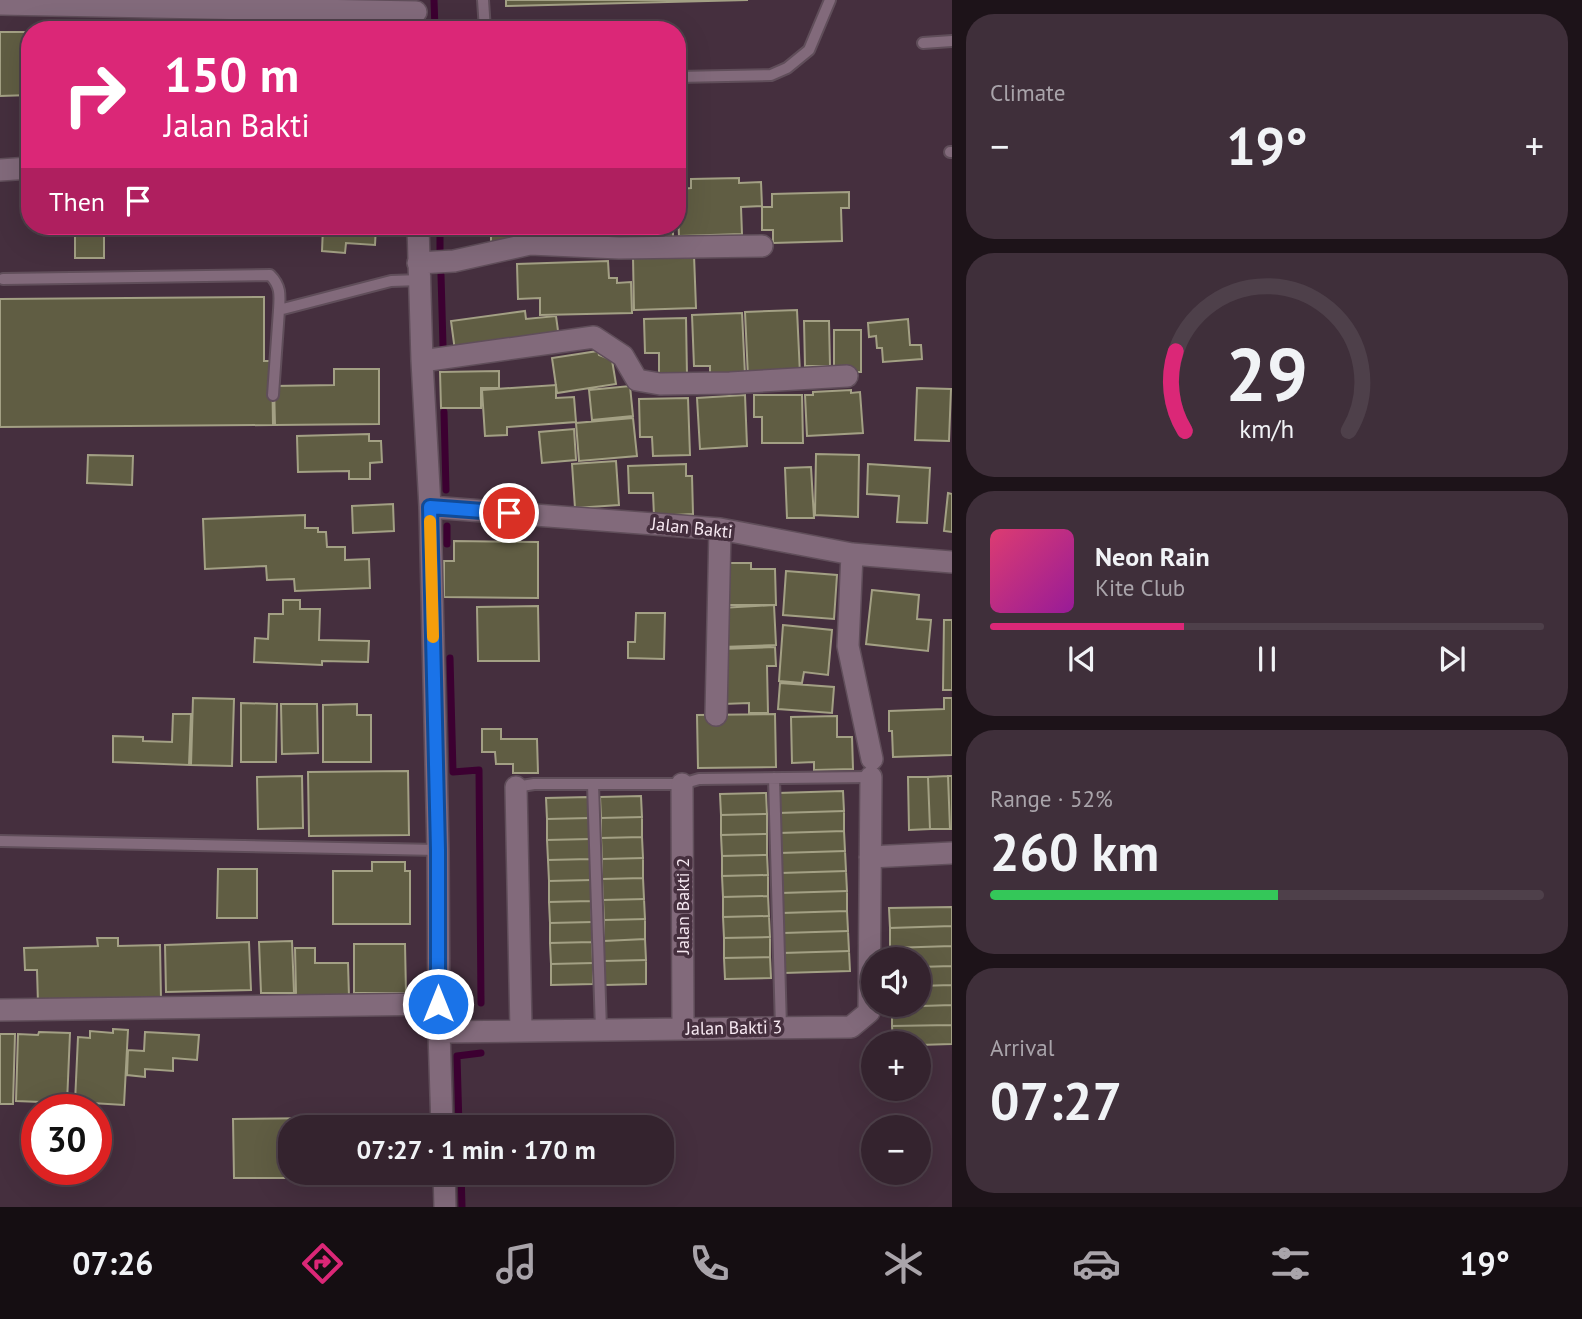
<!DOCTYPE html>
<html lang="en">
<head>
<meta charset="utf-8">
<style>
	body { margin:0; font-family:"PT Sans",sans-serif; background:#3f2f3a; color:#f1f3f6; height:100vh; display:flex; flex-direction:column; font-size:26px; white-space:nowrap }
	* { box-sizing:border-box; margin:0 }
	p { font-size:23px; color:#a9a4aa }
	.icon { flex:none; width:38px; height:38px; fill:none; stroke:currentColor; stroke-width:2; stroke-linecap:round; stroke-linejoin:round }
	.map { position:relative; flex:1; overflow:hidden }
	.details { display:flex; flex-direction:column; gap:14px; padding:14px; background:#1d1319; width:630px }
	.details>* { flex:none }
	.banner { position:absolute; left:21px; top:21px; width:665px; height:214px; border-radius:28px; box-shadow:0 7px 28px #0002,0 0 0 2px #4e404a; background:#db2777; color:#fff; overflow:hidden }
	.controls { position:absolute; left:861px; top:947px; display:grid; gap:14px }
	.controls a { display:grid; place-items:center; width:70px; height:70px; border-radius:50%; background:#34232e; box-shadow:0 7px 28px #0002,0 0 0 2px #4e404a; font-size:35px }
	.speed { position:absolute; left:21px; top:1094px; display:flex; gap:14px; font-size:35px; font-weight:700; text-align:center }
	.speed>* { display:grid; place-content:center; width:91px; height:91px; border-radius:50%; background:#34232e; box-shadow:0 7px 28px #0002,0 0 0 2px #4e404a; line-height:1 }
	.speed .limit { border:10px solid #d22; background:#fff; color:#111 }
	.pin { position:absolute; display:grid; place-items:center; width:60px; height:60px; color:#fff; margin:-30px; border:4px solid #fff; border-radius:50%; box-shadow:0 2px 7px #0007 }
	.me { position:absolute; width:77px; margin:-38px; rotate:0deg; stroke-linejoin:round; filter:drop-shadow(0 0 5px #0008) }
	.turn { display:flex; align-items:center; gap:24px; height:147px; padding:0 28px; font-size:32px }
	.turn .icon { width:91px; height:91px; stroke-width:2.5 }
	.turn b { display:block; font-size:49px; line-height:60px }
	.then { display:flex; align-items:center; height:66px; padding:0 28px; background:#0003; gap:14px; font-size:26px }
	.big { font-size:52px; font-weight:700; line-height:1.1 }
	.details .widget { flex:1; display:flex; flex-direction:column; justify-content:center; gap:10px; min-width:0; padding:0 24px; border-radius:28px; background:#3f2f3a }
	.details .dial { align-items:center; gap:0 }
	.dial svg { height:182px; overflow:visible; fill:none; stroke:#4e404a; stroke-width:7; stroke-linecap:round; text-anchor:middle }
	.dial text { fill:#f1f3f6; stroke:none }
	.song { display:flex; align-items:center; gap:21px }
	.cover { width:84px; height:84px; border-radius:10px; background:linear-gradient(135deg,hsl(340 70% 55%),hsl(300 70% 35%)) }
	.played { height:7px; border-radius:4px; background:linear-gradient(90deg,#db2777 35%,#4e404a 35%) }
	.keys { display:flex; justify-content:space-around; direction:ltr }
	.heat { display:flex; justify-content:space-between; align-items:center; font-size:38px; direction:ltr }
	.charge { height:10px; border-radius:5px; background:linear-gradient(90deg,#34c759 52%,#4e404a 0) }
	.trip { position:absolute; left:278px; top:1115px; width:396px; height:70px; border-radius:28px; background:#34232e; box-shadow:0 7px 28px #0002,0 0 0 2px #4e404a; font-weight:700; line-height:70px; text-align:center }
	.tab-bar { display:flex; height:112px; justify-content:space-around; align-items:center; background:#150e12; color:#a9a4aa }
	.tab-bar .icon { width:49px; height:49px }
	.tab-bar .selected { color:#db2777 }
	.tab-bar b { font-size:32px; color:#f1f3f6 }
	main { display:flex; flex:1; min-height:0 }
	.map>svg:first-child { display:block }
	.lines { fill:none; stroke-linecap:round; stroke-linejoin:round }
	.stream { stroke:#3c0031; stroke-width:7 }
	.building { fill:#605d43; stroke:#a3a084; stroke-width:2 }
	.lane-casing { stroke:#604e5a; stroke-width:14 }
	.street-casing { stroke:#604e5a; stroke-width:24 }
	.lane { stroke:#826a7b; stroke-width:10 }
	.street { stroke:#826a7b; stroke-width:21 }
	.route-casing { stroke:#114b97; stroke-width:18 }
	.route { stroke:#1a73e8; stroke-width:12 }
	.slow { stroke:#f59e0b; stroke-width:12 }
	.labels { text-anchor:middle; stroke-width:7; stroke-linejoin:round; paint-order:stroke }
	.street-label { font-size:18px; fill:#f7e9f2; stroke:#452f3e }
</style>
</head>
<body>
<main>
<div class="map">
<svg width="952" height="1207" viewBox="0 0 952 1207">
	<rect width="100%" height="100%" fill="#452f3e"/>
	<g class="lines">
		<!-- stream -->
		<path class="stream" d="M434,0L435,30
			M440,226V249
			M441,275L443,346
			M444,412L446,490
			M447,544V526
			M450,658L453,772L479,770L481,1003
			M459,1127L457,1056L481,1053
			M461,1172L462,1207"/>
	</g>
	<!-- building -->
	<path class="building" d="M506,0H748L506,6Z
		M360,23L361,29L390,28V30H272V24Z
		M268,24V30H198V26Z
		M84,25H139V30H85Z
		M142,26H193V30H143Z
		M0,32H30V95L0,96Z
		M739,178V183L761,182L762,206L741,207L742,234L679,236L677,189L691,188V179Z
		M849,192V208H841L842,241L773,243V230H762V207H772V194Z
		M75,226H104V258H75Z
		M332,226H376L375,245L346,243L345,253L322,251L323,227Z
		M482,226H548L549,236L491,243V236H482Z
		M609,226H673V239L627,241V229L609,230Z
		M694,255L696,308L634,310L633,257Z
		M608,261L609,278H617V283L631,282L632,313L540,315V298L518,299L517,264Z
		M264,297V361H272L273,425L0,427V299Z
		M797,310L800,374L748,377L745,312Z
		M525,311L526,319L556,316L559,338L455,351L451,321Z
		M742,313L745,375L710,377V366H694L692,315Z
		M686,318L687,376L659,377V353H645L644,319Z
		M908,319L910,345H921L922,359L883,362L882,348H877L876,336L869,337L868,323Z
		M804,321H829L830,366H805Z
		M834,330H861V372H834Z
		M598,351L599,355L612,360L616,384L557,393L552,358Z
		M334,369H379V424L275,425L274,386L334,385Z
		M499,371V388H481V408H441L440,372Z
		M556,385V398L574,397L576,422L507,427V435L485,436L482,390Z
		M630,386L633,416L592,420L589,390Z
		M917,388L951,389L949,441L915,440Z
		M851,390V393L860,392L863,433L807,436L805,395H813V392Z
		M745,395L747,446L700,449L697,398Z
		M754,395H802L803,443H762V417H754Z
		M688,398L690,455L653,456L652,437H640L639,399Z
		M633,418L637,456L579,461L576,423Z
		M574,429L576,460L542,463L539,432Z
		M369,434V441H381L382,462L370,463V479H349V471L298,472L297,436Z
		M816,454L859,455L858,517L815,515Z
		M88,455L133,456L132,485L87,483Z
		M616,461L619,505L575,508L572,464Z
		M686,464V476H692L693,514L654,516L653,493H629L628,466Z
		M868,464L930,468L927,523L897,522L899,496L867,494Z
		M811,467L814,518H787L785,468Z
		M948,493L952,494V532L944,531Z
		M393,504L394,531L353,533L352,506Z
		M305,515V528H318V532H326L327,547H345V560L369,559L370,588L295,591L294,579L267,580L266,566L205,569L203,519Z
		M454,541L538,542V598L444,597V561H454Z
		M721,563H751V569H775L776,605H721Z
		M786,571L837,575L834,619L783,615Z
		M872,590L919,595L917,619L931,620L928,651L866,644Z
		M283,600H300V609H320L319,640L369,641L368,662L322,661V665L254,662L255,638L268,639L269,614H283Z
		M774,605L776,645L722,647L720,608Z
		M538,606L539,661H478L477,607Z
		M636,613H665L664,659L628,658V642H635Z
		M944,620H952V690H943Z
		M783,625L832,630L828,675L804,672L802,683L779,681Z
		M775,647L776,666H767L768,713H749V703L723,704L721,649Z
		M780,683L834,687L832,713L778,709Z
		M193,698L234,699L232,766L191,765Z
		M944,698H952V755L893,757L892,731H889V711L944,709Z
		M241,703L277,704L276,762H241Z
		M281,704H317L318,753L282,754Z
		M357,704V715H371V762H323V705Z
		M173,714H191L189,765L113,762V736L143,737V741L172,742Z
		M775,714L776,767L698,768L697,715Z
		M837,716V737H852L853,769L814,770V762L792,763L791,717Z
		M482,729H501V739H537L538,773H513V764H496L495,752H482Z
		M408,771L409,835L309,836L308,772Z
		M302,776L303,828L258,829L257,777Z
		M948,776H952V829H950Z
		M948,776L950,829H930L928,777Z
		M908,777H928L930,829L909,830Z
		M843,791L844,811L778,813V793Z
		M766,793L767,814L721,815L720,794Z
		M641,796L642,817L601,818L600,797Z
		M588,797L589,818L547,819L546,798Z
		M844,811V831L779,833L778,813Z
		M767,814V834L721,835V815Z
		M642,817V837L601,838V818Z
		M589,818L590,839L547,840V819Z
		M844,831L845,851L780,853L779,833Z
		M767,834V855L722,856L721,835Z
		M642,837L643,858L602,859L601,838Z
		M590,839V859L548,860L547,840Z
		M845,851L846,871L781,873L780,853Z
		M767,855L768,875L722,876V856Z
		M643,858V878L602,879V859Z
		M590,859L591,880L549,881L548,860Z
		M372,862H405V871H410V924H333V871H372Z
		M218,869H257V918H217Z
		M846,871L847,891L781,893V873Z
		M768,875V896L723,897L722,876Z
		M643,878L644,899L603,900L602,879Z
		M591,880V901L549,902V881Z
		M847,891V911L782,913L781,893Z
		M768,896L769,916L723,917V897Z
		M644,899L645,919L604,920L603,900Z
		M591,901L592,922L550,923L549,902Z
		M952,907V926L890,928L889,908Z
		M847,911L848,931L783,933L782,913Z
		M769,916L770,937L724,938L723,917Z
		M645,919V939L604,941V920Z
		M592,922V942L550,943V923Z
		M952,926V946L890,948V928Z
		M848,931L849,951L783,953V933Z
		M770,937V957L724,958V938Z
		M97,938H118V946L160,945L161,1000L38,1003L37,970H25L24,948L98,946Z
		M645,939L646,960L604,961V941Z
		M292,941L294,993H261L259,942Z
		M249,942L251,990L166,992L165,945Z
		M592,942L593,963L551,964L550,943Z
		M354,944H405L406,993H354Z
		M952,946V966L919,967V959H890V948Z
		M295,948H315V963H348L349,997L291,1006V994L296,993Z
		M849,951L850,971L784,973L783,953Z
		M770,957L771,978L725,979L724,958Z
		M646,960V984L605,985L604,961Z
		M593,963V984L551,985V964Z
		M952,966V985L919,986V967Z
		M952,985V1005L892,1007V1004H919V986Z
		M952,1005V1025L892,1026V1007Z
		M952,1025V1044L919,1045V1043H893L892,1026Z
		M113,1029L128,1030L124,1105L75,1102L78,1037L90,1038V1031L113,1033Z
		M39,1032L70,1033L67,1103L16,1101L18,1034L38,1035Z
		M145,1032L199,1035L197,1060L173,1058V1071L145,1069V1077L127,1075L128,1050L144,1051Z
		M0,1034H15L13,1104H0Z
		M319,1118V1127H290V1172H320V1178H234L233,1119Z"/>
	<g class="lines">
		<!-- lane casing -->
		<g class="lane-casing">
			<path id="lane" d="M483,0L485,30
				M923,43L952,41
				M677,77L771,75L787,68L809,50L830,0
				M950,152H952
				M3,279L270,275C281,286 280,295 279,310L391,281L420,280
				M273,395L279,310
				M774,778L781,1028
				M593,784L601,1030
				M516,787L534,784H682L699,779L871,777
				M0,841L438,850"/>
		</g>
		<!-- street casing -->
		<g class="street-casing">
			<path id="street" d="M0,4L416,12
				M0,170L30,168
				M418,226L422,361L430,507L438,850L439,1032L442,1127
				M418,263L454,261L530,244L619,248L762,246
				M422,361L594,337L623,356L637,380L660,384L730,383L847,376
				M430,507L720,529L852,554L952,562
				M852,554L848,646L872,759
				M716,715L720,529
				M682,784L683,1029
				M516,787L521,1030
				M870,857L952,853
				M0,1010L438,1004
				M439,1032L851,1027L869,1012L871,777
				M444,1172L445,1207"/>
		</g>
		<!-- lane -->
		<use href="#lane" class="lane"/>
		<!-- street -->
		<use href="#street" class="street"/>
	</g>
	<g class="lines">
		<!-- route casing -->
		<g class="route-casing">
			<path id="route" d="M438,1004V850L430,507L509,513"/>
		</g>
		<!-- route -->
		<use href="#route" class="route"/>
		<!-- slow -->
		<path class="slow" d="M430,521L433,637"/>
	</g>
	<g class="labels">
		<!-- street labels -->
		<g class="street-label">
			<text transform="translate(692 528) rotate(6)" y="6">Jalan Bakti</text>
			<text transform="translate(683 906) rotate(-90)" y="6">Jalan Bakti 2</text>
			<text transform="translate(734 1028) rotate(-1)" y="6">Jalan Bakti 3</text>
		</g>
	</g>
</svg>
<div class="controls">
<a><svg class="icon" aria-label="sound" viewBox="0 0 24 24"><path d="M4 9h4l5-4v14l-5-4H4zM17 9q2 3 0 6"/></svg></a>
<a>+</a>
<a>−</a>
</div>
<div class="speed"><div class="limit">30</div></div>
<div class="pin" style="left:509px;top:513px;background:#d93025"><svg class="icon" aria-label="arrive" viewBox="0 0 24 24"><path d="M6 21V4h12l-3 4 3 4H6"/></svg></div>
<svg class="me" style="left:438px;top:1004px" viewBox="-20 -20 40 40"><circle r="17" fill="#1a73e8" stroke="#fff" stroke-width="3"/><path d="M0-11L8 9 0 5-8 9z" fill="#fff"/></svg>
<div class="trip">07:27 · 1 min · 170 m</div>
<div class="banner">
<div class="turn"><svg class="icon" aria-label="right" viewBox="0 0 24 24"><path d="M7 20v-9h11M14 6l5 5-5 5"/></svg><div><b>150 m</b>Jalan Bakti</div></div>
<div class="then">Then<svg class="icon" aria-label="arrive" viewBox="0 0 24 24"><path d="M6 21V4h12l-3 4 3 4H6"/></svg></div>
</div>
</div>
<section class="details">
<div class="widget"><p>Climate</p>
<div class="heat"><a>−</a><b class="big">19°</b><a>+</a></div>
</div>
<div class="widget dial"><svg viewBox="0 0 100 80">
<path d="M14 69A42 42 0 1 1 86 69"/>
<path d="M14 69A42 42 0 0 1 10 34" stroke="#db2777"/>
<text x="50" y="56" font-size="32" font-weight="700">29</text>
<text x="50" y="72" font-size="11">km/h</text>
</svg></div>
<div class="widget">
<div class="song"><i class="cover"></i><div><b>Neon Rain</b><p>Kite Club</p></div></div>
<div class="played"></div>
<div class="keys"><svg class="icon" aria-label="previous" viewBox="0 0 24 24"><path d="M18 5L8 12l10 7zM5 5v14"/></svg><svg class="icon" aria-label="pause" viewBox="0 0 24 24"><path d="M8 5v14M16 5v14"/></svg><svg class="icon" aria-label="next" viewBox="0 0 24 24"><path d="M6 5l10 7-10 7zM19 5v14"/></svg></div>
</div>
<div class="widget"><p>Range · 52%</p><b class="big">260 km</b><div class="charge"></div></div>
<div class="widget"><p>Arrival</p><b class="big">07:27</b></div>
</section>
</main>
<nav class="tab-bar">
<b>07:26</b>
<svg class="icon selected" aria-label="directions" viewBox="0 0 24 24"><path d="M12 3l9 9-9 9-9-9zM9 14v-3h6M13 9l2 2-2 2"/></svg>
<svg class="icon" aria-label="music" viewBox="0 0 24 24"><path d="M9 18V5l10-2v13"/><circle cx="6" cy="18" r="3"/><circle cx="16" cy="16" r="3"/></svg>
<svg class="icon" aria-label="phone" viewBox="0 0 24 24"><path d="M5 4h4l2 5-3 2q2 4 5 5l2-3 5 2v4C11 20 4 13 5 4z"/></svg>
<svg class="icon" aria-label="climate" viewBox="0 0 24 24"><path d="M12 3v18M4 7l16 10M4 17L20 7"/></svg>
<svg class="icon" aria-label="car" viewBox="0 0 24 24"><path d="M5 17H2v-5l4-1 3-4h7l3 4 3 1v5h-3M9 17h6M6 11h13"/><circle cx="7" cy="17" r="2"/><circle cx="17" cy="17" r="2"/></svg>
<svg class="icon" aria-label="filters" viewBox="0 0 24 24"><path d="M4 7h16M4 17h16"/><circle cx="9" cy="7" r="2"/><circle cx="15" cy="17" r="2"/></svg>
<b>19°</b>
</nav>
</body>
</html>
